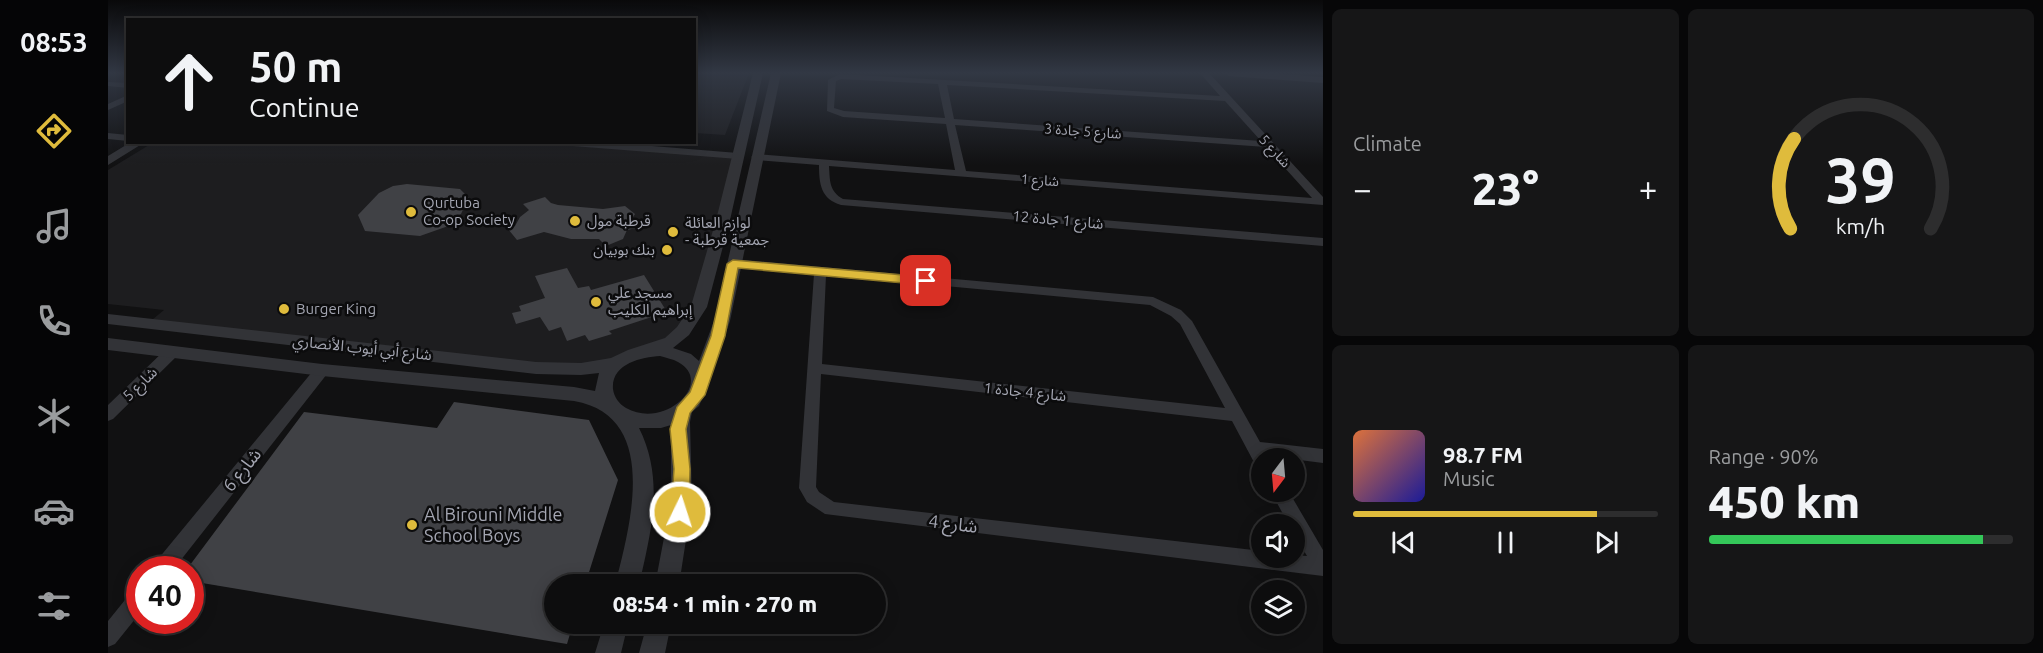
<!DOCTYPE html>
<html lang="en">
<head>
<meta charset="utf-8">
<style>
	body { margin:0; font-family:Ubuntu,"Noto Sans Arabic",sans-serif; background:#161617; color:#f1f3f6; height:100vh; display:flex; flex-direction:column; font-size:22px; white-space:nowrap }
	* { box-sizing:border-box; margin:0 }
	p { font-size:20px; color:#9a9c9e }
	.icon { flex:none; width:33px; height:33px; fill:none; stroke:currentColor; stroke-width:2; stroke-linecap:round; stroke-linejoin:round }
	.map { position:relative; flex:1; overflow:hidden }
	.drawer { display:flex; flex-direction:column; gap:9px; padding:9px; background:#070708; width:720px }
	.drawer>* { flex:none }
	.top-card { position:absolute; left:18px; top:18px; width:570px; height:126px; border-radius:0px; box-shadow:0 3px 15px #0003,0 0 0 2px #2d2d2e; background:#0d0d0e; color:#f1f3f6; overflow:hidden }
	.needle { width:39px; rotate:196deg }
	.fabs { position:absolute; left:1143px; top:448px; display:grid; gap:12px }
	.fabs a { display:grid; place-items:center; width:54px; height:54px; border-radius:50%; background:#0d0d0e; box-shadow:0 3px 15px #0003,0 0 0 2px #2d2d2e; font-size:30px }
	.speed { position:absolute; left:18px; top:556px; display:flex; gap:12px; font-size:30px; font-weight:700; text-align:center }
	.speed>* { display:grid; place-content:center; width:78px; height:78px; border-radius:50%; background:#0d0d0e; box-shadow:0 3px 15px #0003,0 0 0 2px #2d2d2e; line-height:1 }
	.speed .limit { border:9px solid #d22; background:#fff; color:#111 }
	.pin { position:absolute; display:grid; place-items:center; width:51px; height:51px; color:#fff; margin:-26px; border-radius:12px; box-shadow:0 3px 9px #0006 }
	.me { position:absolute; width:66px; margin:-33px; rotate:4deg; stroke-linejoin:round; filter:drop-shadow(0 0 4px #0008) }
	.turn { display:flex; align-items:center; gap:21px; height:126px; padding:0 24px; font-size:27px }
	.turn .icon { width:78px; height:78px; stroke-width:2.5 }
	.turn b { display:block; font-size:42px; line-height:51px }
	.big { font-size:45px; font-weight:800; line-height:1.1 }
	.drawer .widget { flex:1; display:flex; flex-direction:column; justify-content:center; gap:9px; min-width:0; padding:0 21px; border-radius:9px; background:#161617 }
	.drawer .dial { align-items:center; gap:0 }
	.dial svg { height:156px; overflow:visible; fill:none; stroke:#2d2d2e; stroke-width:7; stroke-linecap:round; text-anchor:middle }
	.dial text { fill:#f1f3f6; stroke:none }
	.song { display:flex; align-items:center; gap:18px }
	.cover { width:72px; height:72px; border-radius:9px; background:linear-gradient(135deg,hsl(20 70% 55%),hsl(240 70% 35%)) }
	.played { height:6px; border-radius:3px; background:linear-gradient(90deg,#dfbb3c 80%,#2d2d2e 80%) }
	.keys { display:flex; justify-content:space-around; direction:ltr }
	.heat { display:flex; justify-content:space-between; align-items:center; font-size:33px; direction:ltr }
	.charge { height:9px; border-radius:4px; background:linear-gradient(90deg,#34c759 90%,#2d2d2e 0) }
	.drawer .tiles { flex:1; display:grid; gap:9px; grid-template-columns:repeat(2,1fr) }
	.trip { position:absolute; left:436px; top:574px; width:342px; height:60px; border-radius:30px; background:#0d0d0e; box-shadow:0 3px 15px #0003,0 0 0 2px #2d2d2e; font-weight:800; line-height:60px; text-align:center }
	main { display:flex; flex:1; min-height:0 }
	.tabs { display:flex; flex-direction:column; width:108px; justify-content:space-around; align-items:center; background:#050506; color:#9a9c9e }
	.tabs .icon { width:42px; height:42px }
	.tabs .current { color:#dfbb3c }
	.tabs b { font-size:27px; color:#f1f3f6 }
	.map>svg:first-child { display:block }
	.built { fill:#1d1d1f }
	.building { fill:#404145 }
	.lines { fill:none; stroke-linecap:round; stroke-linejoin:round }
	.minor { fill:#323337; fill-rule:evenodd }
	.tertiary { fill:#323337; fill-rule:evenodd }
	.route { fill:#dfbb3c; stroke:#917a27; stroke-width:1.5 }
	.poi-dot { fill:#dfbb3c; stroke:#0c0c0d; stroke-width:2 }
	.labels { text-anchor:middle; stroke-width:5; stroke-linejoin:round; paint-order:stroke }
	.far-street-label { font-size:14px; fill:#a4a6b2; stroke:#0c0c0d }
	.poi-label { font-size:15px; fill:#a4a6b2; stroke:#0c0c0d; text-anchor:start }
	.street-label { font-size:15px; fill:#a4a6b2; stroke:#0c0c0d }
	.near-street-label { font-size:18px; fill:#a4a6b2; stroke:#0c0c0d }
	.near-poi-label { font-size:18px; fill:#a4a6b2; stroke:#0c0c0d; text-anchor:start }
</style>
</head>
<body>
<main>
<nav class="tabs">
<b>08:53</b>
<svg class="icon current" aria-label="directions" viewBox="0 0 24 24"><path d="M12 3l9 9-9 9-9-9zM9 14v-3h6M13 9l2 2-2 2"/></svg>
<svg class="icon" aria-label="music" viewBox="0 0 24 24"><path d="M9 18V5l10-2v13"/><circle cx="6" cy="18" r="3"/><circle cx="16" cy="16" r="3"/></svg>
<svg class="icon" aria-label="phone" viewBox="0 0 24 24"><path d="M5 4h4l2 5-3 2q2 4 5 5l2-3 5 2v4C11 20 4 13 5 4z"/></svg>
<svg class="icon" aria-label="climate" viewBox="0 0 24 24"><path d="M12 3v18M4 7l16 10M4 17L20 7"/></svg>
<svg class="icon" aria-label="car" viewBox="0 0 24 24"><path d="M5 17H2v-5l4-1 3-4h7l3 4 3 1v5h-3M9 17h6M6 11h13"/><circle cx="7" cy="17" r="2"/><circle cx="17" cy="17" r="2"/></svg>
<svg class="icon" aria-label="filters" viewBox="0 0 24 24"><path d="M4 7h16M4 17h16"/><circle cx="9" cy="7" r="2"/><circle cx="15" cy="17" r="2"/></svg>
</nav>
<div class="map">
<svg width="1215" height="653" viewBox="0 0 1215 653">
	<rect width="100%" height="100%" fill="#111112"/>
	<!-- built -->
	<path class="built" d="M587,73H641L617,135L587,133Z
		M46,142H452L630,156L591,307L553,350L473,369L39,324L56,310L0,304V170Z"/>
	<!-- building -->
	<path class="building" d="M299,184L352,189L364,201L358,203L353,214L341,220L346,224L312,236L257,231L250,215L271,193L285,186Z
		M437,197L443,203L450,205L495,209L517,206L527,214L522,222L528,228L519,230L515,239L498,246L491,239H463L436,232L409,240L400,229L407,226L412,217L421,210L415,204Z
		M459,268L470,288L481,286L483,290L536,275L559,312L501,331L504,334L481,341L477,335L459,341L453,327L441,331L432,317L408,324L404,313L413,311L411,306L437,298L427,276Z
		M346,402L481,420L510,480L477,585H447V624H465L459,644L82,581V565L196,412L329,428Z"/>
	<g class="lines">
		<!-- minor -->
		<path class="minor" d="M1092,73H1101L1215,197V205L721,166C722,181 721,191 735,199L1215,238V246L733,205C713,199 711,184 711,165L648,160L643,157L648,154L847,170L838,124L735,117L719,111L720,80L732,74L1112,96ZM733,79L830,84L837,118L736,111L726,108L728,81ZM839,85L1117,101L1153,141L846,119ZM847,125L1158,147L1204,198L858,171Z
			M0,82L20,83V88L0,86Z
			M20,95V101L0,110V104Z
			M0,133L20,135V141L0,139Z
			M448,142H495L630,153L635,156L630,159L452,145Z
			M625,259L1045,297L1073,310L1084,321L1152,442L1215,449V463L1160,456L1161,459H1154V468L1148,466L1124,421L713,374L708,487L711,492L726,502L1154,551V558H1186V555L1199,556L1186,534V525H1181L1163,492H1181L1215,550V576L717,514L699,502L691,488L706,274L621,266L619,263L621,260ZM718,275L1042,305L1063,316L1072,324L1117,408L714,364Z
			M64,347L69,348L71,352L69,356L5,419L0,421V405L59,348Z
			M214,365L219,366L221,370L219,374L65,570H44L46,564L209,366Z
			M32,588V613L7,644L0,647V621L25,590Z"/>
		<!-- tertiary -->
		<path class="tertiary" d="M645,73H655L622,220L599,307L581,335L565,348L583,354L591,361L606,321L663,73H673L622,321L600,386L591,406L584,412L582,422L584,501L571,585H547L563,501V425L553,428H531C557,480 543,532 531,585H507C522,527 553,416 466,401L214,376L0,350V338L214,364L466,387L487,391L491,373L473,375L428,374L0,324V314L428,362L473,363L503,358L520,350L557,338L569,327L583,306L608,220ZM552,356C558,358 565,359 570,362C607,382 557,430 518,408C511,404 506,397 505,389C503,364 533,357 552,356Z
			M1116,73H1163L1215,77V83L1121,76Z
			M23,142H37L0,165V156Z
			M496,624H520L513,653H487Z
			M539,624H563L557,653H531Z"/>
	</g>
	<!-- sky -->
	<linearGradient id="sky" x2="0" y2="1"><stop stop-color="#09090a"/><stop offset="0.44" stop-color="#323844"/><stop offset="1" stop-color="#323844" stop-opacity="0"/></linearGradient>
	<rect width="1215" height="165" fill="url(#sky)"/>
	<!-- route -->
	<path class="route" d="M625,260L818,277L824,281L818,285L630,268L617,336L597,395L582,413L578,429L582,469L581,512L578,518L572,520L566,518L563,512L566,469L562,429L569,407L582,392L603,336L619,264Z"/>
	<!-- markers -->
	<g class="poi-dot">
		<circle cx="303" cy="212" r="6"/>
		<circle cx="467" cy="221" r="6"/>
		<circle cx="565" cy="232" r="6"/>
		<circle cx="559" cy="250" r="6"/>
		<circle cx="488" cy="302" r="6"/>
		<circle cx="176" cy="309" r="6"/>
		<circle cx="304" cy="525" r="6"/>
	</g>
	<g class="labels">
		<!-- far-street labels -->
		<g class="far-street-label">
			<text transform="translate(975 131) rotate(4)" y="5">شارع 5 جادة 3</text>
			<text transform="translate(1167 151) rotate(47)" y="5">شارع 5</text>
			<text transform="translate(932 180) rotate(4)" y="5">شارع 1</text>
		</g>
		<!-- poi labels -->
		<g class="poi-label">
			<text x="315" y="208">Qurtuba<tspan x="315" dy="17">Co-op Society</tspan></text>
			<text x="479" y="226">قرطبة مول</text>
			<text x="577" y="228">لوازم العائلة<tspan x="577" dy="17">- جمعية قرطبة</tspan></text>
			<text x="547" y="255" text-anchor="end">بنك بوبيان</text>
			<text x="500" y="298">مسجد علي<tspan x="500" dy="17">إبراهيم الكليب</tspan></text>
			<text x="188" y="314">Burger King</text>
		</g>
		<!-- street labels -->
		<g class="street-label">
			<text transform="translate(950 220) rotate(5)" y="5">شارع 1 جادة 12</text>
			<text transform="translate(254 348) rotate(6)" y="5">شارع أبي أيوب الأنصاري</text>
			<text transform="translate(32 384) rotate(-44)" y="5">شارع 5</text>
			<text transform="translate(917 392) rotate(6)" y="5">شارع 4 جادة 1</text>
		</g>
		<!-- near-street labels -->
		<g class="near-street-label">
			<text transform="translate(134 470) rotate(-51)" y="6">شارع 6</text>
			<text transform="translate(845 524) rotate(7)" y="6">شارع 4</text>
		</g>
		<!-- near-poi labels -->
		<g class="near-poi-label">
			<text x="316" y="521">Al Birouni Middle<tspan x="316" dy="21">School Boys</tspan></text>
		</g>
	</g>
</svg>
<div class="fabs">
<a><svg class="needle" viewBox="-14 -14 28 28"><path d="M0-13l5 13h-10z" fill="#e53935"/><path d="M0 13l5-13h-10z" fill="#9a9c9e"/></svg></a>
<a><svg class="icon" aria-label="sound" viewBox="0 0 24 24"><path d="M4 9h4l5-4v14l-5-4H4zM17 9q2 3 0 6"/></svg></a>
<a><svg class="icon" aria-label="layers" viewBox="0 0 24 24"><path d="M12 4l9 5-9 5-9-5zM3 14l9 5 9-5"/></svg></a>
</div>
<div class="speed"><div class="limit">40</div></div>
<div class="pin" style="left:818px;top:281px;background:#d93025"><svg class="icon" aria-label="arrive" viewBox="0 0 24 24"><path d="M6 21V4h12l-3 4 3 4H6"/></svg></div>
<svg class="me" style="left:572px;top:512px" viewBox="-20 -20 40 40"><circle r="17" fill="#dfbb3c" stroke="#fff" stroke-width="3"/><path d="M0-11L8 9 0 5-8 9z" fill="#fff"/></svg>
<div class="trip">08:54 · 1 min · 270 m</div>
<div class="top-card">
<div class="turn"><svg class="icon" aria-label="ahead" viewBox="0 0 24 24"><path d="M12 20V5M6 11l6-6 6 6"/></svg><div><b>50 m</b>Continue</div></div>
</div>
</div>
<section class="drawer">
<div class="tiles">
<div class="widget"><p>Climate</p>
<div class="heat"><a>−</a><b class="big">23°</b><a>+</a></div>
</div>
<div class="widget dial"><svg viewBox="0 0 100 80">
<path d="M14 69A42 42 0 1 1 86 69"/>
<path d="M14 69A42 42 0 0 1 16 23" stroke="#dfbb3c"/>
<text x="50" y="56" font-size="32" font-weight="700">39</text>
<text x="50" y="72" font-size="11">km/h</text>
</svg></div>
<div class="widget">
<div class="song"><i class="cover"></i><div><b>98.7 FM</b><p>Music</p></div></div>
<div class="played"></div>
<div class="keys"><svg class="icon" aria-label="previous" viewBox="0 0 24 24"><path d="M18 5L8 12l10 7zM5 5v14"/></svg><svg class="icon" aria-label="pause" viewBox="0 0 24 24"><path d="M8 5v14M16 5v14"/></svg><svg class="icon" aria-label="next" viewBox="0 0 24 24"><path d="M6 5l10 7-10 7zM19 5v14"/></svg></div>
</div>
<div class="widget"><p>Range · 90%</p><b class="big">450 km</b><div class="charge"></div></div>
</div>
</section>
</main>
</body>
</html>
